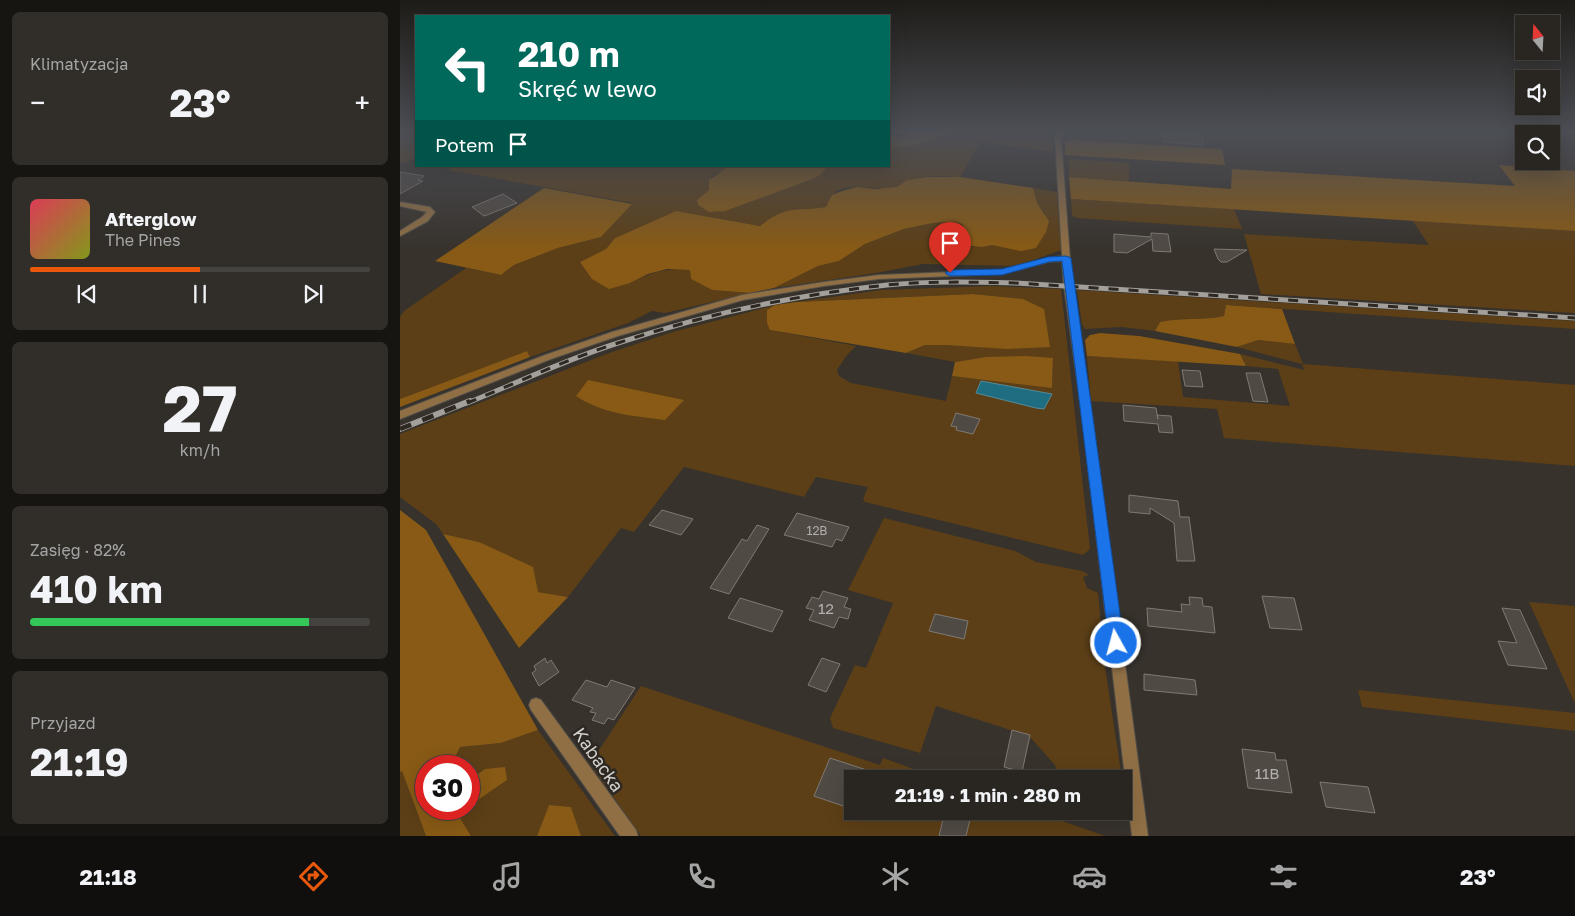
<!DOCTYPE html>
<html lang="pl">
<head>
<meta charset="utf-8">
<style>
	body { margin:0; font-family:"Golos Text",sans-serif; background:#312e2a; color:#f1f3f6; height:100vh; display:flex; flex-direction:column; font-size:19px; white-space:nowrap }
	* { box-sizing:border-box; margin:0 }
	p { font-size:16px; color:#a5a5a5 }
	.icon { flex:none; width:28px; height:28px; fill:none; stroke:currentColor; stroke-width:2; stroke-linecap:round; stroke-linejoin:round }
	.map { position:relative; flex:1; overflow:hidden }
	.sheet { display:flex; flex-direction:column; gap:12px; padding:12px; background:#171512; width:400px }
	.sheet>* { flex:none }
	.guide { position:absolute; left:15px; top:15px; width:475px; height:152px; border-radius:0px; box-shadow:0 5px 20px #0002,0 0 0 1px #45433f; background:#00695c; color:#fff; overflow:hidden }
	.needle { width:32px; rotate:342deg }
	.fabs { position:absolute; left:1115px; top:15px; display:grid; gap:10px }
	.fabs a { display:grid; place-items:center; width:45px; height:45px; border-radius:0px; background:#292621; box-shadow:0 5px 20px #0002,0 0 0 1px #45433f; font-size:25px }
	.speed { position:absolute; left:15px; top:755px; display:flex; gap:10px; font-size:25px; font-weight:700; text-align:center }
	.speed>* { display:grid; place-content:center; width:65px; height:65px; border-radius:50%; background:#292621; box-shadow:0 5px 20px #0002,0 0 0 1px #45433f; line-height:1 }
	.speed .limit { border:8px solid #d22; background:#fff; color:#111 }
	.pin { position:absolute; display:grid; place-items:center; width:42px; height:42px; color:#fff; margin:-51px -21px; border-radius:50% 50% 50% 0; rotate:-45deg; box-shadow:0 0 5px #0007 }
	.pin .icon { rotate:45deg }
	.me { position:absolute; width:55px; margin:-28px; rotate:353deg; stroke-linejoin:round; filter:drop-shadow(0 0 4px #0008) }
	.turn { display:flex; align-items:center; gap:18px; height:105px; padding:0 20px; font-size:22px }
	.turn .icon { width:65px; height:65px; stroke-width:2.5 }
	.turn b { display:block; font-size:35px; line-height:42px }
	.then { display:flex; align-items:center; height:48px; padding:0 20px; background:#0003; gap:10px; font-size:19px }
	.big { font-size:38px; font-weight:700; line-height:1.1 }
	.sheet .card { flex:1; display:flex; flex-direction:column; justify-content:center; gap:8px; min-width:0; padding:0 18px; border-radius:8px; background:#312e2a }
	.sheet .dial { align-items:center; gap:0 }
	.dial b { font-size:65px; line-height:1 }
	.song { display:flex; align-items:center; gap:15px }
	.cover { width:60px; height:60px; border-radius:8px; background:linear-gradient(135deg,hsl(350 70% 55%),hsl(70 70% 35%)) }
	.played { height:5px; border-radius:2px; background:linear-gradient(90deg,#ea580c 50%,#45433f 50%) }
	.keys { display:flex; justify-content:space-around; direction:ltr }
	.heat { display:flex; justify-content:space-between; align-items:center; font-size:28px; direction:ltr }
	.charge { height:8px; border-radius:4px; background:linear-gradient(90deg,#34c759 82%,#45433f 0) }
	.trip { position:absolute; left:444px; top:770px; width:288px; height:50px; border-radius:0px; background:#292621; box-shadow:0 5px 20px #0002,0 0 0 1px #45433f; font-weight:700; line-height:50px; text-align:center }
	.tabs { display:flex; height:80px; justify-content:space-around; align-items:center; background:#100f0d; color:#a5a5a5 }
	.tabs .icon { width:35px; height:35px }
	.tabs .current { color:#ea580c }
	.tabs b { font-size:22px; color:#f1f3f6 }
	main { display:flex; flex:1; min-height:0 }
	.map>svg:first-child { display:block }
	.green { fill:#5c3f17 }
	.forest { fill:#885a15 }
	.water { fill:#1e6d81; stroke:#558b98 }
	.building { fill:#504a44; stroke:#807a73 }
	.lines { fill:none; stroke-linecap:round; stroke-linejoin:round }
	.street-casing { stroke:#534f49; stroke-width:2 }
	.street { fill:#906f45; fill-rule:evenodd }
	.rail-far1-casing { stroke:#a39f9a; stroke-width:5 }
	.rail-casing { stroke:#a39f9a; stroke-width:6 }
	.rail-far1 { stroke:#2d2822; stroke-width:3; stroke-dasharray:10; stroke-linecap:butt }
	.rail { stroke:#2d2822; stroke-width:4.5; stroke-dasharray:12; stroke-linecap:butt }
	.route { fill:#1a73e8; stroke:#114b97 }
	.labels { text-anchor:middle; stroke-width:5; stroke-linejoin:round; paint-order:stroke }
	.number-label { font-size:12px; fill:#b3afab }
	.near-number-label { font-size:15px; fill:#b3afab }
	.near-street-label { font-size:18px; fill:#d4d1cd; stroke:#2d2822 }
</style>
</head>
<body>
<main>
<section class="sheet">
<div class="card"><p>Klimatyzacja</p>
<div class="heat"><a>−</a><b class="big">23°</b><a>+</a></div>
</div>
<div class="card">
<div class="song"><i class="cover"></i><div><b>Afterglow</b><p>The Pines</p></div></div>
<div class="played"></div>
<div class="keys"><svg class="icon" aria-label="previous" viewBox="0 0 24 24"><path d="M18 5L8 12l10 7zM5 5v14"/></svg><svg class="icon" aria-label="pause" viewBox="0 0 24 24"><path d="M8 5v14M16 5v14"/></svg><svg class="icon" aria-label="next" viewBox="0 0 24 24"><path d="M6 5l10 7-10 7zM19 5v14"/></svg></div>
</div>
<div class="card dial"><b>27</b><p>km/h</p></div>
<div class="card"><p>Zasięg · 82%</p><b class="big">410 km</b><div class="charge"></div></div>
<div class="card"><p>Przyjazd</p><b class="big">21:19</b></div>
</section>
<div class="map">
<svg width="1175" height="836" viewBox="0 0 1175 836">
	<rect width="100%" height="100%" fill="#37322c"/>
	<!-- green -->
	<path class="green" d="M0,132H16V157L5,163L0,162Z
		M553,132H650L653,152L581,142L560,177C543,176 525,175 509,180C504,181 501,186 496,187C480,192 443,180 432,196C430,199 428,204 427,207C397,212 385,205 360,226L276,211L215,238L206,249L180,262L230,283C252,272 265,268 290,270L291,279L312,290L350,293L265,313L252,311L228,323L130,357L127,351L0,399V317L4,311L66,268L101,275L114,265L158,248L201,237L232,203L48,170L56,166H326V169L312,176L309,190L297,200L298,205L309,212L426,168L424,166H489V147L515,145Z
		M669,159L729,163V181L669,177Z
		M633,188L657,192L661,250L617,266L523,264L476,273L374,288L418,266L439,261L465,244L504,229L533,223L549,222L560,223L564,226L556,232L571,247L592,245L604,246L645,214L637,203Z
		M671,199L834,209L842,229L677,218L672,216Z
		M1012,220L1175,231V313L861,294L844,234L1029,245Z
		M592,286L661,289L690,549L683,555L465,502L463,499L468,487L416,477L404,497L284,467L234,532L221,528L168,597L138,592L79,542L43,534L36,524L0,497V434L209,353L273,332L375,305L367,310L370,330L456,346L447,355L437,370L439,376L451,383L546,401L552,376L652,387L653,358L586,357L555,362L506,353L525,345H547L623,299L573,294L396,302L481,290Z
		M677,290L1175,321V329L826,305L824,316C803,321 781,317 760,322L755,331L722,327L685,329L682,324Z
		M858,340L895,344L903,364L1175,385V466L824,438L817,409L691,401L687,356L778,361L783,397L890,406L878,369L846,366L840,354L904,370L902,364L837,347Z
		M484,518L615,551L636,562L682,571L689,575L683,577L687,588L698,593L704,660L722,779H659L655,765L629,736L536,706L520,753L433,728L430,718L455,665L466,668L493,603L448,590Z
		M1129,602L1175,606V703L1172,697Z
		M241,686L480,765L483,758L541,779H452V811H634L705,836H241L190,764Z
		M958,690L1175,713V731L962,707Z
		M138,730L215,836H181L171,807L149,805L137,836H71L56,812L63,809H69V806L76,801L85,769L69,780V766H47L54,759L59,747L101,743Z
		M2,770L26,836H0V772Z"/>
	<!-- forest -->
	<path class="forest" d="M489,132H553L515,145L491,148L489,147V136H501L507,134Z
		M672,140L822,149L825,165L665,155V141Z
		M1099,165L1175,171V231L671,199L669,177L831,189L832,169L1115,186Z
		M326,166H424L426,168L420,175L412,179L325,211L309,212L298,205L297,200L309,190V180L325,169Z
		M527,177H560L633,188L637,203L649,221L646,232L636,248L621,251L592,245L582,247L559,245L550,236L564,226L560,223L549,222L533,223L504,229L465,244L439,261L418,266L374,288L350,293L312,290L291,279L290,270L267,269L248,274L230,283L209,289L192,279L180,262L206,249L215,238L276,211L360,226C387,204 396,212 426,207L432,195L442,191L457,187L475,189L497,187L507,180Z
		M144,188L232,204L201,237L158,248L114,265L101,275L35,261Z
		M573,294L623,299L644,309L650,347L607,349L547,345H525L506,353L370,330L367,323V310L375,305L396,302Z
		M826,305L882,309L895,344L858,340L837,347L755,331L760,322C781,317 803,321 824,316Z
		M700,333L739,336L840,354L846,366L687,356L685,340L690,335Z
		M127,351L130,357L0,407V399Z
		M625,356L653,358L652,388L552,376L555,362L586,357Z
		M188,380L284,400L265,420C234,416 203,414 176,396Z
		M0,510L26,530L138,730L101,743L60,747L54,759L47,766H26V809H63L57,813L71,836H26L2,771L0,772Z
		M43,534L79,542L133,567L138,592L168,597L119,648Z
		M105,767L107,780L69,806V780L85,769Z
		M149,805L171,807L181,836H137Z"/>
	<!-- water -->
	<path class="water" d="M581,381L652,394L644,409L636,408L576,393Z"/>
	<!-- building -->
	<path class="building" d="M763,132H801L803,145L763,142Z
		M0,172L24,176L18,180L23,181L0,194Z
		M103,194L117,203L87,215L84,216L72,207Z
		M751,233L768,234L771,252L753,251L752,239L727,253L714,252V234L751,237Z
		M814,249L847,250L827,262H821L818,259Z
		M782,370L800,371L803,387L785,386Z
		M846,373H860L868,402L853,401Z
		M723,405L756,408L758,419L757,415L771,416L773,433L759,432L758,424L724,421Z
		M556,413L580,419L573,434L556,430L557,427L551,426Z
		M729,495L778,501L780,517H789L795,561H777L774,523L750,508V514L729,512Z
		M262,510L293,519L281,535L249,525Z
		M397,513L449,527L442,541L436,539L432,547L384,535Z
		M357,525L369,529L329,594L310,588L342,539L347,541Z
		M423,591L448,598L444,607L451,609L448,619L439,617L434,628L409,620L414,610L406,608L412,597L419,599Z
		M862,596L894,598L902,630L870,628Z
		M789,597L802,598L803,606L812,607L815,633L748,626L747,608L782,612L781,604L790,605Z
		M340,598L383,611L372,632L328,618Z
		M1102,608L1120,610L1147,669L1108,665L1098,641L1117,643Z
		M535,614L568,621L564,639L529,631Z
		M145,658L147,663L151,660L159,672L139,686L132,673L136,670L134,666Z
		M422,658L440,664L426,692L408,685Z
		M744,674L795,680L797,695L744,690Z
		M186,680L207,687L211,680L235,688L214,720L208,718L204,724L192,720L196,713L190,712L193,708L172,700Z
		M612,730L630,735L622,772L604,767Z
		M842,749L875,753L876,760H886L892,793L848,788Z
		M430,758L485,776L484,779H452V809L414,796Z
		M920,782L968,787L975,813L926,807Z
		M545,811H572L566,836H539Z"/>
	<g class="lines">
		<!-- street casing -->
		<g class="street-casing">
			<path id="street" d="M657,132H663L661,138L672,286L692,416L748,836H732L682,416L664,286L662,261L648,262L602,274L479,279L424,286L343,300L218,336L151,359L0,419V411L145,355L212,332L342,295L424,282L479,275L602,270L648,258L662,256L655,138Z
				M0,202L30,207L35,212L28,221L0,236V231L22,217L27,212L0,206Z
				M136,698L141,700L236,830L238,836H220L131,710L129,705L131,700Z"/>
		</g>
		<!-- street -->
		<use href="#street" class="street"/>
		<!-- rail-far1 casing -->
		<g class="rail-far1-casing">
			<path id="rail-far1" d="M67,403C117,383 167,359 218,343C306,314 395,295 487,285C529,281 572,282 615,283L1175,318"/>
		</g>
		<!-- rail casing -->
		<g class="rail-casing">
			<path id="rail" d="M0,429L70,401"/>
		</g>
		<!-- rail-far1 -->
		<use href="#rail-far1" class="rail-far1"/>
		<!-- rail -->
		<use href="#rail" class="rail"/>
	</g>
	<!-- sky -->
	<linearGradient id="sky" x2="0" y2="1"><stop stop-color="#1e1c18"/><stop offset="0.53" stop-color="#4d4f56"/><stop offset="1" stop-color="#4d4f56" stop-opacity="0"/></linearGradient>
	<rect width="1175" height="249" fill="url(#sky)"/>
	<!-- route -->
	<path class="route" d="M666,256L671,258L724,643L721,648L716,650L711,648L709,643L662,261L649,262L602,275L550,276L545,273L550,270L602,269L648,257Z"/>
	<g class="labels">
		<!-- number labels -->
		<g class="number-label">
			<text x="417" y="535">12B</text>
		</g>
		<!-- near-number labels -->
		<g class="near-number-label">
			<text x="426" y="614">12</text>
			<text x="867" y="779">11B</text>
		</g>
		<!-- near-street labels -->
		<g class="near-street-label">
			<text transform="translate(198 760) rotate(55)" y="6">Kabacka</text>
		</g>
	</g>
</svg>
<div class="fabs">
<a><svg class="needle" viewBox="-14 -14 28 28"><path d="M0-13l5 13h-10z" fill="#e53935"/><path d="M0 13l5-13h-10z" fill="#a5a5a5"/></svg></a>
<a><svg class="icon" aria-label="sound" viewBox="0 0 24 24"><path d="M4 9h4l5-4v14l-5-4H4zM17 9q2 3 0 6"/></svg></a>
<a><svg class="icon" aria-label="search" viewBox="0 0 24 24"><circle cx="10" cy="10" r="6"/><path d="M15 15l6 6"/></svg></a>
</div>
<div class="speed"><div class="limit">30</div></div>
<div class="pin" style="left:550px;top:273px;background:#d93025"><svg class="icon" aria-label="arrive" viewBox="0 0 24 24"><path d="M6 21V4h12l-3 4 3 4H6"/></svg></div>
<svg class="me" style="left:716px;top:643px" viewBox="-20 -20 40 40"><circle r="17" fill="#1a73e8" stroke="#fff" stroke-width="3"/><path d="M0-11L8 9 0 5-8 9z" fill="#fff"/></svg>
<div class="trip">21:19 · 1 min · 280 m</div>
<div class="guide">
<div class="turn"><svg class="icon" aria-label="left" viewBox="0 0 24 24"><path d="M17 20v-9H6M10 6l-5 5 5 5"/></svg><div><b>210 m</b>Skręć w lewo</div></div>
<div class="then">Potem<svg class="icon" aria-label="arrive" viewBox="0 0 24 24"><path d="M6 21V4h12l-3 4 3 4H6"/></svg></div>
</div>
</div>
</main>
<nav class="tabs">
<b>21:18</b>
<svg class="icon current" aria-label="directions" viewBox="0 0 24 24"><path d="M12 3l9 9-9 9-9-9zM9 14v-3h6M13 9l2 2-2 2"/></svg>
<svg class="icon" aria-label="music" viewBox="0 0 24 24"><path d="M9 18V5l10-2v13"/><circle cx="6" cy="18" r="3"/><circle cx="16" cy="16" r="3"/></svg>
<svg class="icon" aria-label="phone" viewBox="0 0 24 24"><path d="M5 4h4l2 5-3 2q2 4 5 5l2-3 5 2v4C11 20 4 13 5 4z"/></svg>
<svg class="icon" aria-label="climate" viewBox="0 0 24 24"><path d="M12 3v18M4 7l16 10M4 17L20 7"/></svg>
<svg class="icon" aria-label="car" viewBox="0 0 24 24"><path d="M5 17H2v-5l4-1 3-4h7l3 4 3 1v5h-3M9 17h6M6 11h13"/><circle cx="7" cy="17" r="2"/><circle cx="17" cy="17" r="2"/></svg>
<svg class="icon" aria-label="filters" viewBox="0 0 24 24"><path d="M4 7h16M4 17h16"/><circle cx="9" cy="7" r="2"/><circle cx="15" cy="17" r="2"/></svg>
<b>23°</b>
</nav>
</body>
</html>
